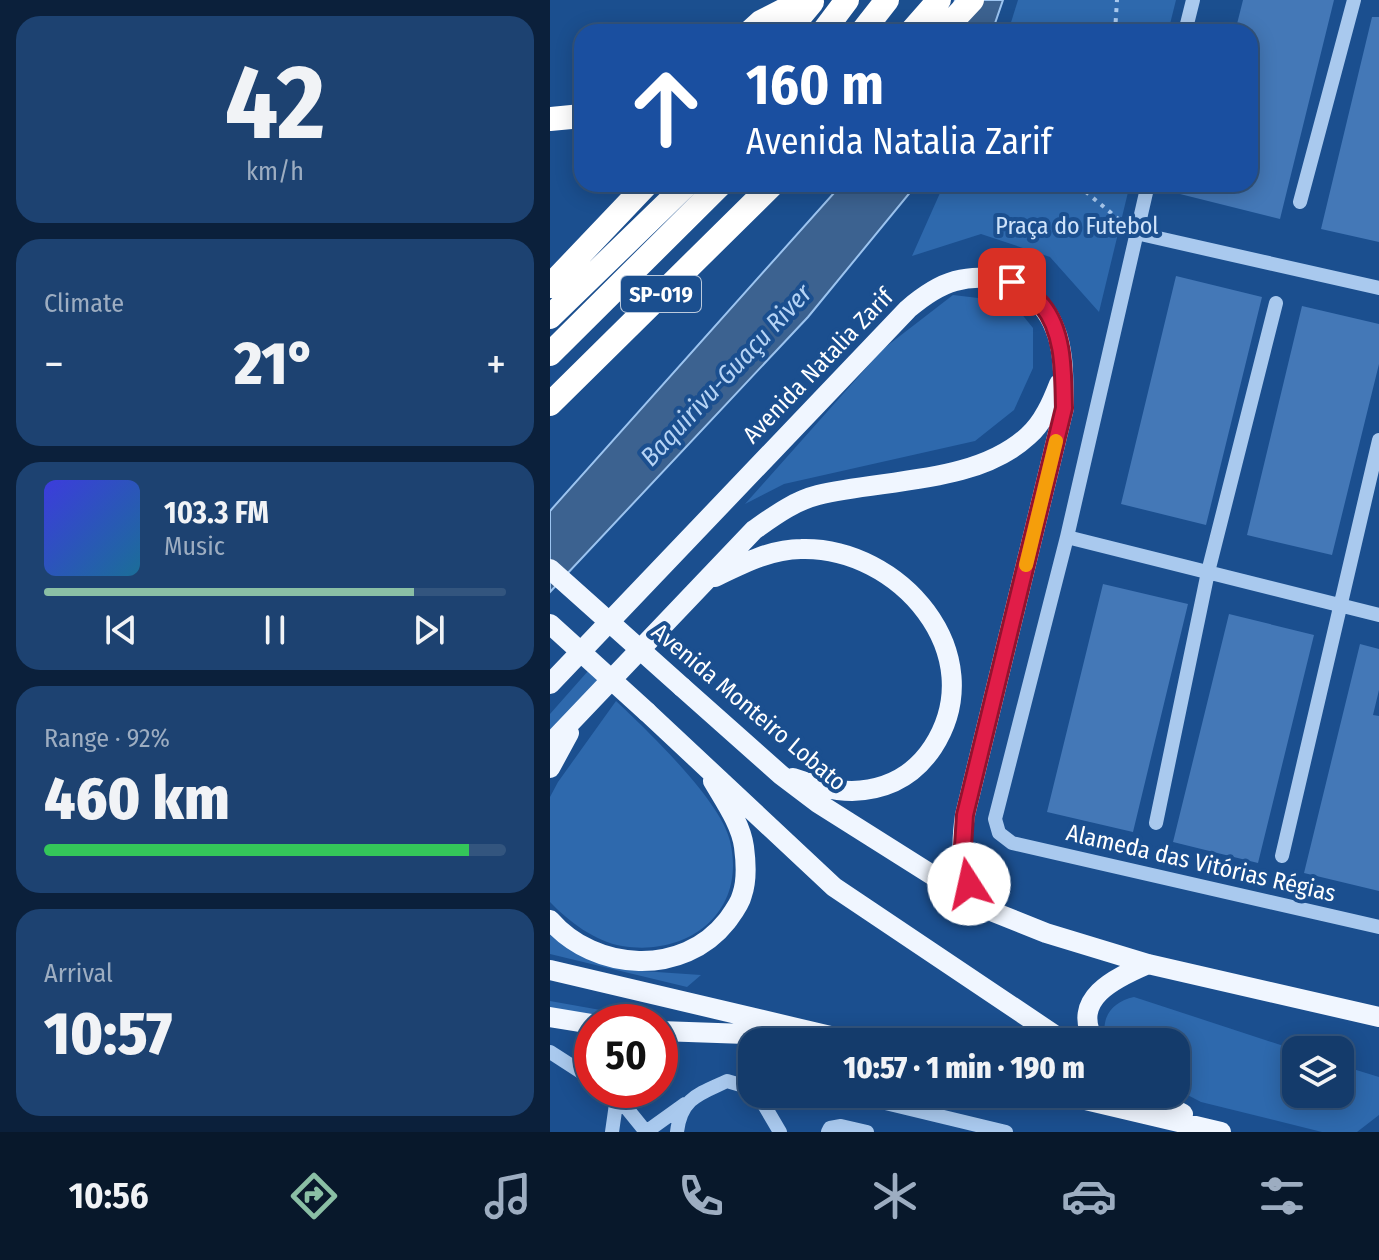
<!DOCTYPE html>
<html lang="en">
<head>
<meta charset="utf-8">
<style>
	body { margin:0; font-family:"Fira Sans Condensed",sans-serif; background:#1d4271; color:#f1f3f6; height:100vh; display:flex; flex-direction:column; font-size:30px; white-space:nowrap }
	* { box-sizing:border-box; margin:0 }
	p { font-size:26px; color:#9dadc1 }
	.icon { flex:none; width:44px; height:44px; fill:none; stroke:currentColor; stroke-width:2; stroke-linecap:round; stroke-linejoin:round }
	.map { position:relative; flex:1; overflow:hidden }
	.details { display:flex; flex-direction:column; gap:16px; padding:16px; background:#0b203b; width:550px }
	.details>* { flex:none }
	.hud { position:absolute; left:24px; top:24px; width:684px; height:168px; border-radius:24px; box-shadow:0 4px 20px #0003,0 0 0 2px #33557e; background:#1a4fa0; color:#fff; overflow:hidden }
	.tools { position:absolute; left:732px; top:1036px; display:grid; gap:16px }
	.tools a { display:grid; place-items:center; width:72px; height:72px; border-radius:16px; background:#143b6b; box-shadow:0 4px 20px #0003,0 0 0 2px #33557e; font-size:40px }
	.speed { position:absolute; left:24px; top:1004px; display:flex; gap:16px; font-size:40px; font-weight:700; text-align:center }
	.speed>* { display:grid; place-content:center; width:104px; height:104px; border-radius:50%; background:#143b6b; box-shadow:0 4px 20px #0003,0 0 0 2px #33557e; line-height:1 }
	.speed .limit { border:12px solid #d22; background:#fff; color:#111 }
	.pin { position:absolute; display:grid; place-items:center; width:68px; height:68px; color:#fff; margin:-34px; border-radius:16px; box-shadow:0 4px 12px #0006 }
	.me { position:absolute; width:88px; margin:-44px; rotate:350deg; stroke-linejoin:round; filter:drop-shadow(0 0 6px #0008) }
	.turn { display:flex; align-items:center; gap:28px; height:168px; padding:0 40px; font-size:36px }
	.turn .icon { width:104px; height:104px; stroke-width:2.5 }
	.turn b { display:block; font-size:56px; line-height:68px }
	.big { font-size:60px; font-weight:800; line-height:1.1 }
	.details .card { flex:1; display:flex; flex-direction:column; justify-content:center; gap:12px; min-width:0; padding:0 28px; border-radius:24px; background:#1d4271 }
	.details .dial { align-items:center; gap:0 }
	.dial b { font-size:104px; line-height:1 }
	.song { display:flex; align-items:center; gap:24px }
	.cover { width:96px; height:96px; border-radius:12px; background:linear-gradient(135deg,hsl(240 70% 55%),hsl(200 70% 35%)) }
	.played { height:8px; border-radius:4px; background:linear-gradient(90deg,#8abfa5 80%,#33557e 80%) }
	.keys { display:flex; justify-content:space-around; direction:ltr }
	.heat { display:flex; justify-content:space-between; align-items:center; font-size:44px; direction:ltr }
	.charge { height:12px; border-radius:6px; background:linear-gradient(90deg,#34c759 92%,#33557e 0) }
	.trip { position:absolute; left:188px; top:1028px; width:452px; height:80px; border-radius:24px; background:#143b6b; box-shadow:0 4px 20px #0003,0 0 0 2px #33557e; font-weight:800; line-height:80px; text-align:center }
	.tab-bar { display:flex; height:128px; justify-content:space-around; align-items:center; background:#08182b; color:#9dadc1 }
	.tab-bar .icon { width:56px; height:56px }
	.tab-bar .selected { color:#8abfa5 }
	.tab-bar b { font-size:36px; color:#f1f3f6 }
	main { display:flex; flex:1; min-height:0 }
	.map>svg:first-child { display:block }
	.green { fill:#2e69ad }
	.water { fill:#3c6290; stroke:#9cc4f0; stroke-width:2 }
	.building { fill:#4478b7 }
	.lines { fill:none; stroke-linecap:round; stroke-linejoin:round }
	.path { stroke:#a9c9ee; stroke-width:4; stroke-dasharray:4 6; stroke-linecap:butt }
	.minor { stroke:#a9c9ee; stroke-width:14 }
	.major { stroke:#f0f6ff; stroke-width:20 }
	.highway { stroke:#fff; stroke-width:24 }
	.major-bridge { stroke:#f0f6ff; stroke-width:20 }
	.route-casing { stroke:#92132f; stroke-width:20 }
	.route { stroke:#e11d48; stroke-width:14 }
	.slow { stroke:#f59e0b; stroke-width:14 }
	.labels { text-anchor:middle; stroke-width:8; stroke-linejoin:round; paint-order:stroke }
	.shield { fill:#1b4f8f; stroke:#bbcadd; stroke-width:2 }
	.shield-label { font-size:22px; font-weight:bold; fill:#fff }
	.park-label { font-size:24px; fill:#cfe3fa; stroke:#1b4f8f }
	.street-label { font-size:24px; fill:#fff; stroke:#1b4f8f }
	.water-label { font-size:26px; font-style:italic; fill:#b5d3f5; stroke:#1b4f8f }
</style>
</head>
<body>
<main>
<section class="details">
<div class="card dial"><b>42</b><p>km/h</p></div>
<div class="card"><p>Climate</p>
<div class="heat"><a>−</a><b class="big">21°</b><a>+</a></div>
</div>
<div class="card">
<div class="song"><i class="cover"></i><div><b>103.3 FM</b><p>Music</p></div></div>
<div class="played"></div>
<div class="keys"><svg class="icon" aria-label="previous" viewBox="0 0 24 24"><path d="M18 5L8 12l10 7zM5 5v14"/></svg><svg class="icon" aria-label="pause" viewBox="0 0 24 24"><path d="M8 5v14M16 5v14"/></svg><svg class="icon" aria-label="next" viewBox="0 0 24 24"><path d="M6 5l10 7-10 7zM19 5v14"/></svg></div>
</div>
<div class="card"><p>Range · 92%</p><b class="big">460 km</b><div class="charge"></div></div>
<div class="card"><p>Arrival</p><b class="big">10:57</b></div>
</section>
<div class="map">
<svg width="829" height="1132" viewBox="0 0 829 1132">
	<rect width="100%" height="100%" fill="#1b4f8f"/>
	<!-- green -->
	<path class="green" d="M468,0H626L618,32H458Z
		M394,184H580L549,312L500,257L431,234L362,256Z
		M403,295L462,302L483,328V368L464,410L425,441L234,484L195,504L333,349Z
		M38,671L48,680L0,736V714Z
		M66,701C97,730 171,801 180,841C197,912 139,957 72,946C46,942 18,921 0,902V797L8,782Z
		M0,935L28,953L92,971L151,975L137,987L0,954Z
		M584,997L746,1050V1094H790V1065L829,1077V1115L807,1132H772L651,1102L626,1089V1042H557C549,1019 561,1002 584,997Z
		M0,1001L129,1024L0,1021Z"/>
	<!-- water -->
	<path class="water" d="M405,0H453L442,32H398Z
		M292,184H367L258,317L0,592V511Z"/>
	<!-- building -->
	<path class="building" d="M693,0H784L730,219L614,190V184H700V32H685Z
		M822,17H829V242L771,229Z
		M626,276L712,297L656,525L571,504Z
		M752,306L829,324V364L782,555L697,535Z
		M553,584L638,604L583,832L497,812Z
		M679,614L764,635L708,863L623,842Z
		M810,644L829,649V690L823,715L829,716V891L754,873Z"/>
	<g class="lines">
		<!-- path -->
		<path class="path" d="M565,32L567,0
			M530,184L531,188L572,222"/>
		<!-- minor -->
		<path class="minor" d="M635,32L643,0
			M598,184L517,537L445,819L449,833L462,843L829,927
			M750,202L804,0
			M586,233L829,288
			M517,537L829,615
			M606,823L658,572L726,303
			M732,856L829,440
			M0,1052L42,1079
			M62,1090L96,1132
			M205,1094L210,1098L230,1132
			M298,1094L456,1132
			M62,1132L67,1097
			M96,1132L135,1104
			M127,1132C131,1098 149,1094 177,1081L194,1086L202,1092
			M278,1132L280,1128L291,1126L317,1132"/>
		<!-- major -->
		<path class="major" d="M165,577C192,564 221,549 251,549C349,546 443,654 383,747C364,776 337,790 302,791C282,791 261,784 243,778
			M0,684L358,309C372,297 387,286 405,281C446,270 490,289 505,329C515,353 513,383 514,408L415,815C409,857 412,874 436,909
			M132,687L231,775L268,803L436,909L496,933L598,964L829,1017
			M97,712L284,887L515,1042
			M0,744L204,530C224,516 244,501 268,495C334,479 426,484 478,436C493,423 502,402 509,384
			M0,768L19,733
			M0,920C45,972 133,977 177,921C182,914 190,904 192,895C197,881 196,862 194,847C191,824 174,800 163,781
			M0,970L306,1042
			M0,1017L42,1024
			M110,1031L196,1034L250,1042
			M545,1042C519,999 565,978 598,964
			M510,1094L671,1132
			M594,1094L633,1114"/>
		<!-- highway -->
		<path class="highway" d="M200,32L211,22L254,0
			M237,32L262,2
			M273,32L297,0
			M312,32L337,0
			M361,32L389,0
			M392,32L422,0
			M0,119L32,116
			M0,286L97,184
			M0,317L137,184
			M0,354L171,184
			M0,404L223,184"/>
		<!-- major-bridge -->
		<path class="major-bridge" d="M0,569L132,687
			M0,624L97,712"/>
	</g>
	<g class="lines">
		<!-- route casing -->
		<g class="route-casing">
			<path id="route" d="M419,884L412,862L415,815L514,408C513,375 515,333 492,305C485,296 471,289 462,282"/>
		</g>
		<!-- route -->
		<use href="#route" class="route"/>
		<!-- slow -->
		<path class="slow" d="M476,565L506,441"/>
	</g>
	<g class="labels">
		<!-- shield labels -->
		<rect class="shield" x="71" y="276" width="80" height="36" rx="6"/>
		<g class="shield-label">
			<text x="111" y="302">SP-019</text>
		</g>
		<!-- park labels -->
		<g class="park-label">
			<text x="527" y="234">Praça do Futebol</text>
		</g>
		<!-- street labels -->
		<g class="street-label">
			<text transform="translate(268 366) rotate(-46)" y="8">Avenida Natalia Zarif</text>
			<text transform="translate(199 707) rotate(40)" y="8">Avenida Monteiro Lobato</text>
			<text transform="translate(651 863) rotate(13)" y="8">Alameda das Vitórias Régias</text>
		</g>
		<!-- water labels -->
		<g class="water-label">
			<text transform="translate(176 375) rotate(-47)" y="9">Baquirivu-Guaçu River</text>
		</g>
	</g>
</svg>
<div class="tools">
<a><svg class="icon" aria-label="layers" viewBox="0 0 24 24"><path d="M12 4l9 5-9 5-9-5zM3 14l9 5 9-5"/></svg></a>
</div>
<div class="speed"><div class="limit">50</div></div>
<div class="pin" style="left:462px;top:282px;background:#d93025"><svg class="icon" aria-label="arrive" viewBox="0 0 24 24"><path d="M6 21V4h12l-3 4 3 4H6"/></svg></div>
<svg class="me" style="left:419px;top:884px" viewBox="-20 -20 40 40"><circle r="19" fill="#fff"/><path d="M0-13L10 11 0 6-10 11z" fill="#e11d48"/></svg>
<div class="trip">10:57 · 1 min · 190 m</div>
<div class="hud">
<div class="turn"><svg class="icon" aria-label="ahead" viewBox="0 0 24 24"><path d="M12 20V5M6 11l6-6 6 6"/></svg><div><b>160 m</b>Avenida Natalia Zarif</div></div>
</div>
</div>
</main>
<nav class="tab-bar">
<b>10:56</b>
<svg class="icon selected" aria-label="directions" viewBox="0 0 24 24"><path d="M12 3l9 9-9 9-9-9zM9 14v-3h6M13 9l2 2-2 2"/></svg>
<svg class="icon" aria-label="music" viewBox="0 0 24 24"><path d="M9 18V5l10-2v13"/><circle cx="6" cy="18" r="3"/><circle cx="16" cy="16" r="3"/></svg>
<svg class="icon" aria-label="phone" viewBox="0 0 24 24"><path d="M5 4h4l2 5-3 2q2 4 5 5l2-3 5 2v4C11 20 4 13 5 4z"/></svg>
<svg class="icon" aria-label="climate" viewBox="0 0 24 24"><path d="M12 3v18M4 7l16 10M4 17L20 7"/></svg>
<svg class="icon" aria-label="car" viewBox="0 0 24 24"><path d="M5 17H2v-5l4-1 3-4h7l3 4 3 1v5h-3M9 17h6M6 11h13"/><circle cx="7" cy="17" r="2"/><circle cx="17" cy="17" r="2"/></svg>
<svg class="icon" aria-label="filters" viewBox="0 0 24 24"><path d="M4 7h16M4 17h16"/><circle cx="9" cy="7" r="2"/><circle cx="15" cy="17" r="2"/></svg>
</nav>
</body>
</html>
